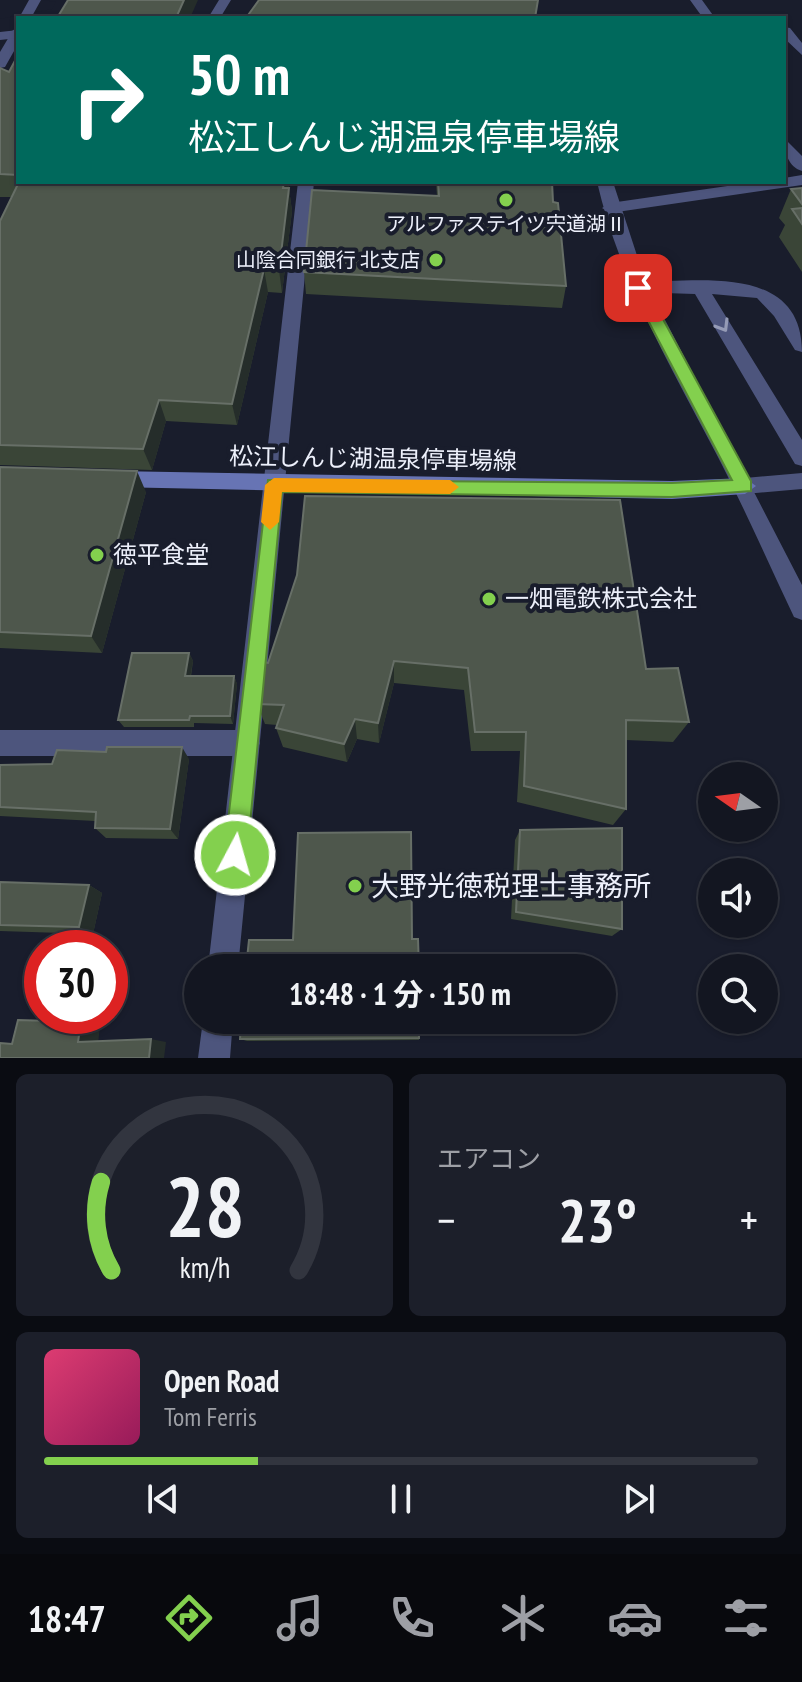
<!DOCTYPE html>
<html lang="ja">
<head>
<meta charset="utf-8">
<style>
	body { margin:0; font-family:"PT Sans Narrow","Noto Sans JP",sans-serif; background:#1c1f2a; color:#f1f3f6; height:100vh; display:flex; flex-direction:column; font-size:30px; white-space:nowrap }
	* { box-sizing:border-box; margin:0 }
	p { font-size:26px; color:#9d9fa5 }
	.icon { flex:none; width:44px; height:44px; fill:none; stroke:currentColor; stroke-width:2; stroke-linecap:round; stroke-linejoin:round }
	.map { position:relative; height:1058px; overflow:hidden }
	.panel { display:flex; flex-direction:column; gap:16px; padding:16px; background:#0a0c12; flex:1 }
	.panel>* { flex:none }
	.top-card { position:absolute; left:16px; top:16px; width:770px; height:168px; border-radius:0px; box-shadow:0 2px 6px #0004,0 0 0 2px #32353f; background:#00695c; color:#fff; overflow:hidden }
	.needle { width:52px; rotate:284deg }
	.tools { position:absolute; left:698px; top:762px; display:grid; gap:16px }
	.tools a { display:grid; place-items:center; width:80px; height:80px; border-radius:50%; background:#131621; box-shadow:0 2px 6px #0004,0 0 0 2px #32353f; font-size:40px }
	.speed { position:absolute; left:24px; top:930px; display:flex; gap:16px; font-size:40px; font-weight:700; text-align:center }
	.speed>* { display:grid; place-content:center; width:104px; height:104px; border-radius:50%; background:#131621; box-shadow:0 2px 6px #0004,0 0 0 2px #32353f; line-height:1 }
	.speed .limit { border:12px solid #d22; background:#fff; color:#111 }
	.pin { position:absolute; display:grid; place-items:center; width:68px; height:68px; color:#fff; margin:-34px; border-radius:16px; box-shadow:0 4px 12px #0006 }
	.me { position:absolute; width:88px; margin:-44px; rotate:6deg; stroke-linejoin:round; filter:drop-shadow(0 0 6px #0008) }
	.turn { display:flex; align-items:center; gap:28px; height:168px; padding:0 40px; font-size:36px }
	.turn .icon { width:104px; height:104px; stroke-width:2.5 }
	.turn b { display:block; font-size:56px; line-height:68px }
	.big { font-size:60px; font-weight:700; line-height:1.1 }
	.panel .widget { flex:1; display:flex; flex-direction:column; justify-content:center; gap:12px; min-width:0; padding:0 28px; border-radius:12px; background:#1c1f2a }
	.panel .dial { align-items:center; gap:0 }
	.dial svg { height:208px; overflow:visible; fill:none; stroke:#32353f; stroke-width:7; stroke-linecap:round; text-anchor:middle }
	.dial text { fill:#f1f3f6; stroke:none }
	.song { display:flex; align-items:center; gap:24px }
	.cover { width:96px; height:96px; border-radius:12px; background:linear-gradient(135deg,hsl(340 70% 55%),hsl(330 70% 35%)) }
	.played { height:8px; border-radius:4px; background:linear-gradient(90deg,#83d04e 30%,#32353f 30%) }
	.keys { display:flex; justify-content:space-around; direction:ltr }
	.heat { display:flex; justify-content:space-between; align-items:center; font-size:44px; direction:ltr }
	.panel .tiles { flex:1; display:grid; gap:16px; grid-template-columns:1fr 1fr }
	.widget:last-child { grid-column:span 2 }
	.trip { position:absolute; left:184px; top:954px; width:432px; height:80px; border-radius:40px; background:#131621; box-shadow:0 2px 6px #0004,0 0 0 2px #32353f; font-weight:700; line-height:80px; text-align:center }
	.menu { display:flex; height:128px; justify-content:space-around; align-items:center; background:#08090d; color:#9d9fa5 }
	.menu .icon { width:56px; height:56px }
	.menu .selected { color:#83d04e }
	.menu b { font-size:36px; color:#f1f3f6 }
	.map>svg:first-child { display:block }
	.pier { fill:#191d2c }
	.lines { fill:none; stroke-linecap:round; stroke-linejoin:round }
	.service { fill:#4d557d; fill-rule:evenodd }
	.minor { fill:#4d557d; fill-rule:evenodd }
	.tertiary { fill:#4d557d; fill-rule:evenodd }
	.secondary { fill:#6774b4; fill-rule:evenodd }
	.wall { fill:#3a4537 }
	.shaded-wall { fill:#252d2a }
	.building { fill:#4e574c; stroke:#676f67; stroke-width:2 }
	.oneway { stroke:#959bb6 }
	.route { fill:#83d04e; stroke:#558733; stroke-width:2 }
	.slow { fill:#f59e0b }
	.poi-dot { fill:#83d04e; stroke:#191d2c; stroke-width:3 }
	.labels { text-anchor:middle; stroke-width:8; stroke-linejoin:round; paint-order:stroke }
	.far-poi-label { font-size:20px; fill:#edf0fb; stroke:#191d2c }
	.street-label { font-size:24px; fill:#edf0fb; stroke:#191d2c }
	.poi-label { font-size:24px; fill:#edf0fb; stroke:#191d2c; text-anchor:start }
	.near-poi-label { font-size:28px; fill:#edf0fb; stroke:#191d2c; text-anchor:start }
</style>
</head>
<body>
<div class="map">
<svg width="802" height="1058" viewBox="0 0 802 1058">
	<rect width="100%" height="100%" fill="#191d2c"/>
	<!-- pier -->
	<path class="pier" d="M0,0H43L56,2L52,9L0,19Z"/>
	<g class="lines">
		<!-- service -->
		<path class="service" d="M784,138L802,156V171C788,167 784,151 784,138Z
			M802,175V185L610,213L602,208L610,203L755,182H784V178Z
			M638,282C698,282 802,263 802,352L795,350L774,316L757,298L712,294L802,440V466L795,464L695,294L632,292V284Z
			M802,473V489L745,494L734,486L745,478Z
			M0,730H247L256,734L260,743L256,752L247,756H0Z"/>
		<!-- minor -->
		<path class="minor" d="M29,0H41L31,18H19Z
			M219,0H231L220,18H208Z
			M690,0H702L715,18H703Z
			M18,29V44L5,67L0,68V52L13,30Z
			M298,182H314L238,968H208Z
			M203,1020H233L230,1058H198Z"/>
		<!-- tertiary -->
		<path class="tertiary" d="M784,27L790,28L802,43V55L784,38Z
			M18,30V38L0,40V32Z
			M597,182H613L646,283L802,585V620L794,617C766,558 740,498 709,440C665,356 619,276 597,182Z"/>
		<!-- secondary -->
		<path class="secondary" d="M114,471L672,481L745,478L756,486L745,494L672,499L114,487L103,479Z"/>
	</g>
	<!-- wall -->
	<path class="wall" d="M18,55V182H288L292,211L282,293L268,292L237,425L166,421L152,470L0,465V221L12,197H0V68L9,72Z
		M436,182H552L553,202L566,286L562,308L306,294L304,272L437,196Z
		M802,188V272L779,237L785,225L779,218L791,189Z
		M0,467L146,492L102,653L0,648Z
		M297,575L689,722L673,742L626,740V809L613,825L517,802L520,751H471L464,690L394,683L379,743L357,739L347,762L283,747L276,728L277,725L265,724L257,704L268,663Z
		M189,653L193,661L191,676H234L237,684L233,724L194,723V727H124L118,720Z
		M189,759L178,839L106,838L95,828V821L0,816V765Z
		M520,830L622,929L612,936L511,919L515,840Z
		M0,882L89,885L102,893L93,934L0,931Z
		M419,1038V1040L247,1041L240,1039Z"/>
	<!-- shaded-wall -->
	<path class="shaded-wall" d="M184,0H198L190,18H176Z
		M284,182H288L292,211L282,293L279,270Z
		M264,269L268,292L237,425L232,404Z
		M159,400L166,421L152,470L143,449Z
		M137,471L146,492L102,653L91,636Z
		M189,653L193,661L189,684L185,676Z
		M394,661V683L379,743L378,723Z
		M234,676L237,684L233,724L230,716Z
		M355,719L357,739L347,762L344,744Z
		M182,747L189,759L178,839L170,829Z
		M89,885L102,893L93,934L79,927Z
		M81,1022L100,1026L98,1044L78,1042Z
		M151,1039L166,1042L164,1058H149Z"/>
	<!-- building -->
	<path class="building" d="M68,0H184L176,18H57Z
		M259,0H538L535,18H246Z
		M18,55V175L0,174V68L9,72Z
		M19,182H284L283,188H289L279,270L264,269L232,404L159,400L143,449L0,445V221Z
		M438,182H552L553,202L558,203L566,286L304,272L312,190L439,196Z
		M802,188V204L791,189Z
		M802,208V224L792,209Z
		M0,467L137,471L91,636L0,632Z
		M305,496L620,500L646,669L678,668L689,722L626,720V809L524,786L526,732H475L468,668L394,661L378,723L355,719L344,744L276,728L284,705L257,704L261,662L268,663L297,575Z
		M132,653H189L185,676H234L230,716H190L189,720H118Z
		M107,747H182L170,829L95,828L96,812L0,807V765L52,764L57,750L106,752Z
		M622,828V929L516,912L520,830Z
		M411,832L412,939H418L419,968H246L249,940H293L298,833Z
		M0,882L89,885L79,927L0,925Z
		M18,1020L81,1022L78,1042L151,1039L149,1058H0V1043L12,1044Z
		M241,1020H419V1038L240,1039Z"/>
	<!-- one-way arrows -->
	<defs><path id="oneway-chevron" d="M-2-3.5L2.5 0L-2 3.5" fill="none" stroke-width="1.6" stroke-linecap="round" stroke-linejoin="round" transform="scale(2)"/></defs>
	<use class="oneway" href="#oneway-chevron" transform="translate(723 326) rotate(59)"/>
	<!-- route -->
	<path class="route" d="M638,283L646,288L751,481V491L672,497L282,492L247,855L243,864L235,867L227,864L224,855L268,480L672,483L732,480L631,288Z"/>
	<!-- slow -->
	<path class="slow" d="M274,478L450,480L459,487L450,494L282,492L279,522L270,530L261,522L265,485Z"/>
	<!-- markers -->
	<g class="poi-dot">
		<circle cx="506" cy="200" r="8"/>
		<circle cx="436" cy="260" r="8"/>
		<circle cx="97" cy="555" r="8"/>
		<circle cx="489" cy="599" r="8"/>
		<circle cx="355" cy="886" r="8"/>
	</g>
	<g class="labels">
		<!-- far-poi labels -->
		<g class="far-poi-label">
			<text x="506" y="231">アルファステイツ宍道湖Ⅱ</text>
			<text x="420" y="267" text-anchor="end">山陰合同銀行 北支店</text>
		</g>
		<!-- street labels -->
		<g class="street-label">
			<text transform="translate(373 459) rotate(1)" y="8">松江しんじ湖温泉停車場線</text>
		</g>
		<!-- poi labels -->
		<g class="poi-label">
			<text x="113" y="563">徳平食堂</text>
			<text x="505" y="607">一畑電鉄株式会社</text>
		</g>
		<!-- near-poi labels -->
		<g class="near-poi-label">
			<text x="371" y="896">大野光徳税理士事務所</text>
		</g>
	</g>
</svg>
<div class="tools">
<a><svg class="needle" viewBox="-14 -14 28 28"><path d="M0-13l5 13h-10z" fill="#e53935"/><path d="M0 13l5-13h-10z" fill="#9d9fa5"/></svg></a>
<a><svg class="icon" aria-label="sound" viewBox="0 0 24 24"><path d="M4 9h4l5-4v14l-5-4H4zM17 9q2 3 0 6"/></svg></a>
<a><svg class="icon" aria-label="search" viewBox="0 0 24 24"><circle cx="10" cy="10" r="6"/><path d="M15 15l6 6"/></svg></a>
</div>
<div class="speed"><div class="limit">30</div></div>
<div class="pin" style="left:638px;top:288px;background:#d93025"><svg class="icon" aria-label="arrive" viewBox="0 0 24 24"><path d="M6 21V4h12l-3 4 3 4H6"/></svg></div>
<svg class="me" style="left:235px;top:855px" viewBox="-20 -20 40 40"><circle r="17" fill="#83d04e" stroke="#fff" stroke-width="3"/><path d="M0-11L8 9 0 5-8 9z" fill="#fff"/></svg>
<div class="trip">18:48 · 1 分 · 150 m</div>
<div class="top-card">
<div class="turn"><svg class="icon" aria-label="right" viewBox="0 0 24 24"><path d="M7 20v-9h11M14 6l5 5-5 5"/></svg><div><b>50 m</b>松江しんじ湖温泉停車場線</div></div>
</div>
</div>
<section class="panel">
<div class="tiles">
<div class="widget dial"><svg viewBox="0 0 100 80">
<path d="M14 69A42 42 0 1 1 86 69"/>
<path d="M14 69A42 42 0 0 1 10 35" stroke="#83d04e"/>
<text x="50" y="56" font-size="32" font-weight="700">28</text>
<text x="50" y="72" font-size="11">km/h</text>
</svg></div>
<div class="widget"><p>エアコン</p>
<div class="heat"><a>−</a><b class="big">23°</b><a>+</a></div>
</div>
<div class="widget">
<div class="song"><i class="cover"></i><div><b>Open Road</b><p>Tom Ferris</p></div></div>
<div class="played"></div>
<div class="keys"><svg class="icon" aria-label="previous" viewBox="0 0 24 24"><path d="M18 5L8 12l10 7zM5 5v14"/></svg><svg class="icon" aria-label="pause" viewBox="0 0 24 24"><path d="M8 5v14M16 5v14"/></svg><svg class="icon" aria-label="next" viewBox="0 0 24 24"><path d="M6 5l10 7-10 7zM19 5v14"/></svg></div>
</div>
</div>
</section>
<nav class="menu">
<b>18:47</b>
<svg class="icon selected" aria-label="directions" viewBox="0 0 24 24"><path d="M12 3l9 9-9 9-9-9zM9 14v-3h6M13 9l2 2-2 2"/></svg>
<svg class="icon" aria-label="music" viewBox="0 0 24 24"><path d="M9 18V5l10-2v13"/><circle cx="6" cy="18" r="3"/><circle cx="16" cy="16" r="3"/></svg>
<svg class="icon" aria-label="phone" viewBox="0 0 24 24"><path d="M5 4h4l2 5-3 2q2 4 5 5l2-3 5 2v4C11 20 4 13 5 4z"/></svg>
<svg class="icon" aria-label="climate" viewBox="0 0 24 24"><path d="M12 3v18M4 7l16 10M4 17L20 7"/></svg>
<svg class="icon" aria-label="car" viewBox="0 0 24 24"><path d="M5 17H2v-5l4-1 3-4h7l3 4 3 1v5h-3M9 17h6M6 11h13"/><circle cx="7" cy="17" r="2"/><circle cx="17" cy="17" r="2"/></svg>
<svg class="icon" aria-label="filters" viewBox="0 0 24 24"><path d="M4 7h16M4 17h16"/><circle cx="9" cy="7" r="2"/><circle cx="15" cy="17" r="2"/></svg>
</nav>
</body>
</html>
